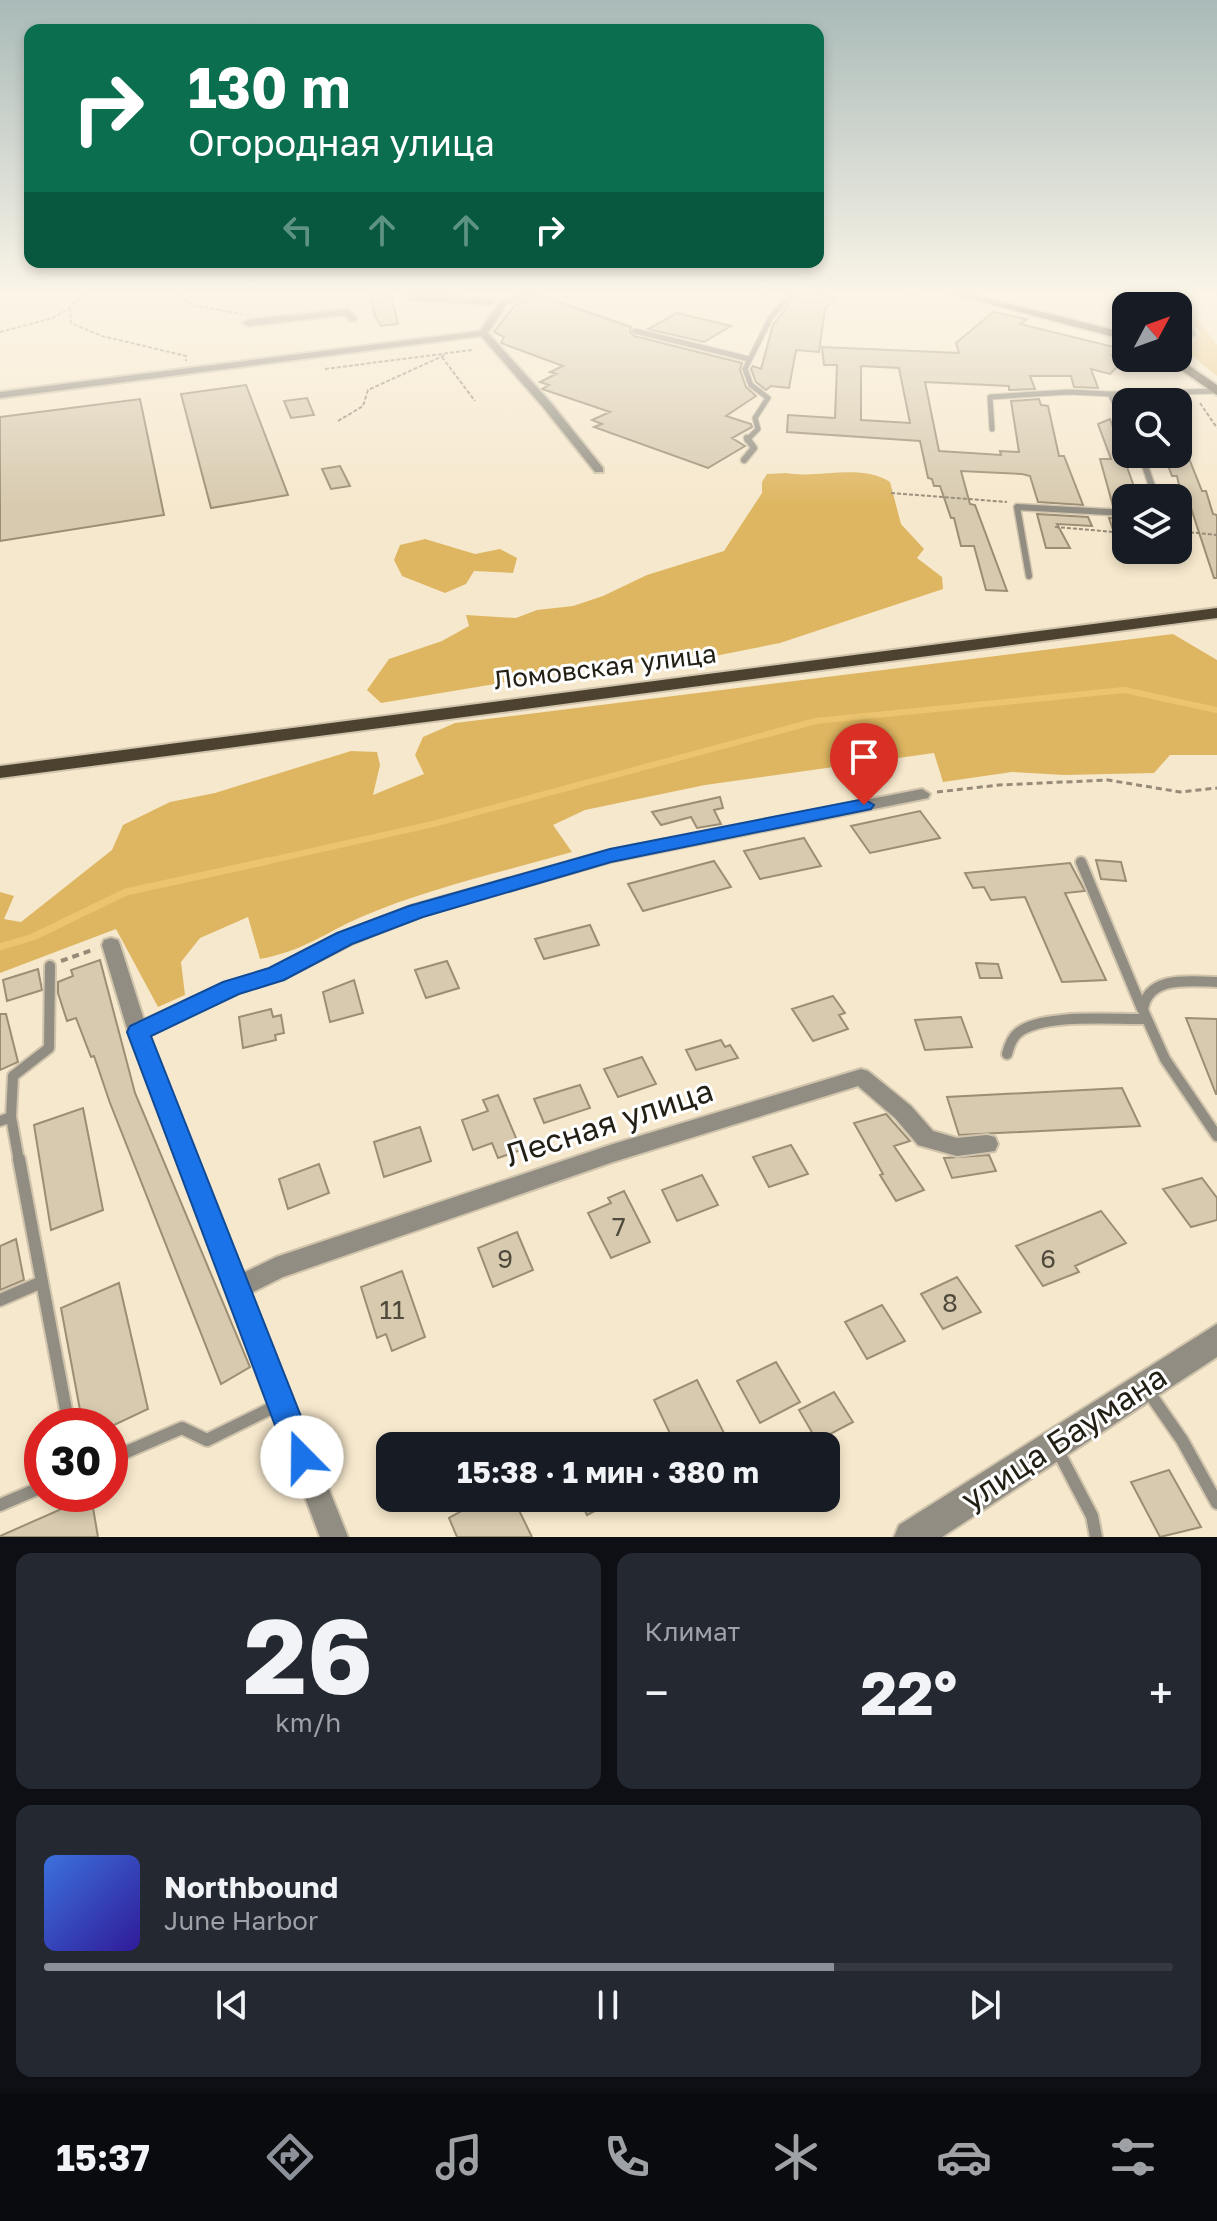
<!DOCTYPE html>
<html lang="ru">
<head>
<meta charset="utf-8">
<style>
	body { margin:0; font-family:"Golos Text",sans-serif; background:#242831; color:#f1f3f6; height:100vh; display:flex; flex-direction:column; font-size:30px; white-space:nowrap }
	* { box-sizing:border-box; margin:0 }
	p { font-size:26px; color:#9ea1a6 }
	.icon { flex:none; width:44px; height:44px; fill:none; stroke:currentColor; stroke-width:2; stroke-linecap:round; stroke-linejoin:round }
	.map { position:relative; height:1537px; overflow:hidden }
	.drawer { display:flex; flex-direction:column; gap:16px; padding:16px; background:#0d0f14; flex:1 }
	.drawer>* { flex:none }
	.top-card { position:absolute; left:24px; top:24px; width:800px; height:244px; border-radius:16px; box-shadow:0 4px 12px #0003; background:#0b6e4f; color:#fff; overflow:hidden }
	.needle { width:52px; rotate:49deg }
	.buttons { position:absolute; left:1112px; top:292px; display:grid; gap:16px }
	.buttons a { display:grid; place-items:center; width:80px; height:80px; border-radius:16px; background:#171b24; box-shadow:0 4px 12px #0003; font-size:40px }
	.speed { position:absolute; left:24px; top:1408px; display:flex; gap:16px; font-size:40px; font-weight:700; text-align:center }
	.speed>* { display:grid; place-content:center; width:104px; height:104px; border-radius:50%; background:#171b24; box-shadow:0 4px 12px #0003; line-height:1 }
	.speed .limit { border:12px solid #d22; background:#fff; color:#111 }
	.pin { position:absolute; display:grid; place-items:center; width:68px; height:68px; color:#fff; margin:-82px -34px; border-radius:50% 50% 50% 0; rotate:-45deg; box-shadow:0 0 8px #0007 }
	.pin .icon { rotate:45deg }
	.me { position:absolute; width:88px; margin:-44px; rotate:338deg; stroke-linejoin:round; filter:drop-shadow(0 0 6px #0008) }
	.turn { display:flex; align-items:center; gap:28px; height:168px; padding:0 32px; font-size:36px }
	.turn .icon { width:104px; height:104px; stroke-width:2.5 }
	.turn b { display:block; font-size:56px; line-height:68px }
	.lanes { display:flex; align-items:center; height:76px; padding:0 32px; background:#0003; justify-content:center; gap:40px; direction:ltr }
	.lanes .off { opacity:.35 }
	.big { font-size:60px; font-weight:700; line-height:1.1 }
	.drawer .card { flex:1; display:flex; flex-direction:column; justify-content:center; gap:12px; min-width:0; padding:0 28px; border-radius:16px; background:#242831 }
	.drawer .dial { align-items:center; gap:0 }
	.dial b { font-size:104px; line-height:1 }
	.song { display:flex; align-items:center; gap:24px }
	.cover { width:96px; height:96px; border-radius:12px; background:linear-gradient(135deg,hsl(220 70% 55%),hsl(250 70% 35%)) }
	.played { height:8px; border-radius:4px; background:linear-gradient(90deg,#8c9099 70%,#363941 70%) }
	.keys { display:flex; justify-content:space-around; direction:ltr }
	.heat { display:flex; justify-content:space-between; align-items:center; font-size:44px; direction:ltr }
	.drawer .tiles { flex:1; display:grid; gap:16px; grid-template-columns:1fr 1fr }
	.card:last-child { grid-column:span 2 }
	.trip { position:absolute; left:376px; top:1432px; width:464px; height:80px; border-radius:16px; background:#171b24; box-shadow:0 4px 12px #0003; font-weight:700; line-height:80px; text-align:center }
	.tabs { display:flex; height:128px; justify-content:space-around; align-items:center; background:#090b0e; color:#9ea1a6 }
	.tabs .icon { width:56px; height:56px }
	.tabs .on { color:#8c9099 }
	.tabs b { font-size:36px; color:#f1f3f6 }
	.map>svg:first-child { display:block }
	.green { fill:#eccd8f }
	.forest { fill:#deb661 }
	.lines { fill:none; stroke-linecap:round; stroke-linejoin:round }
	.stream-far1 { stroke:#ecc46f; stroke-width:6 }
	.stream { stroke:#ecc46f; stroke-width:7 }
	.building { fill:#d7caaf; stroke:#9b8e75; stroke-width:2; fill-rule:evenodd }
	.service-far3-casing { stroke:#d0c4ac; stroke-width:7 }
	.service-far2-casing { stroke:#d0c4ac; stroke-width:9 }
	.service-far1-casing { stroke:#d0c4ac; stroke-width:14 }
	.service-casing { stroke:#d0c4ac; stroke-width:16 }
	.minor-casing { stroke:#d0c4ac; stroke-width:4 }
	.tertiary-casing { stroke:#d0c4ac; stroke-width:4 }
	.secondary-casing { stroke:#d0c4ac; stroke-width:4 }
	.primary-casing { stroke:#d0c4ac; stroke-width:4 }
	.path-far2 { stroke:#958b78; stroke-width:2; stroke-dasharray:4 2; stroke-linecap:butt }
	.path-far1 { stroke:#958b78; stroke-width:3; stroke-dasharray:6 4; stroke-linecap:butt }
	.path { stroke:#958b78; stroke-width:4; stroke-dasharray:7 5; stroke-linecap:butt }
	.service-far3 { stroke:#928d82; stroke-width:5 }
	.service-far2 { stroke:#928d82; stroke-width:6 }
	.service-far1 { stroke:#928d82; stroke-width:10 }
	.service { stroke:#928d82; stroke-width:12 }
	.minor { fill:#928d82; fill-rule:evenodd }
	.tertiary { fill:#928d82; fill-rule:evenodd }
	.secondary { fill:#696151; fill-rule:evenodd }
	.primary { fill:#4c422f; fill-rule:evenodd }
	.route { fill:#1a73e8; stroke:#114b97; stroke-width:2 }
	.labels { text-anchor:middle; stroke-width:6; stroke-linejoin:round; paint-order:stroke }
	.street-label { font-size:26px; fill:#231f15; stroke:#fff }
	.near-number-label { font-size:26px; fill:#504a3c }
	.near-street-label { font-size:32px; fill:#231f15; stroke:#fff }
</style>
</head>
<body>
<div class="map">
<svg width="1217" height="1537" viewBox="0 0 1217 1537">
	<rect width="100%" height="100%" fill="#f6e8cd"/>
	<!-- green -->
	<path class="green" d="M1159,292H1176L1217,345V376L1186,351L1201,333L1178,310V306H1174Z"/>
	<!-- forest -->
	<path class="forest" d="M786,473C819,479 861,463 890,482L901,524L924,549L917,558L942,577L943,589L780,643L715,656L677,657L568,672L381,703L367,690L389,659L442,641L469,626L466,615L516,618L537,610L573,606L603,596L647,575L724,551L762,493V482L767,474Z
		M425,539L475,554L500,549L517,558L513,573L474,571L466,584L445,593L402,576L394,560L400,545Z
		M1173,634L1217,660V755H1170L1154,773L1064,775L1012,772L943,782L934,753L705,785L585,810L553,825L572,852C502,872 428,888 361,917C323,934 303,951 260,959L248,917L200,938L181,962L185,995L158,1007L116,929L0,973V892L14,896L4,919L21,922L112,850L123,825L170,802L215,793L351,751L377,752L380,765L373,795L424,774L415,755L423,737L455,723Z"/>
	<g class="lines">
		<!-- stream-far1 -->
		<path class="stream-far1" d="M259,863L433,824L816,721L1124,690L1217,710"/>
		<!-- stream -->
		<path class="stream" d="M0,947L33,937L126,892L268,861"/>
	</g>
	<!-- building -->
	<path class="building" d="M370,292H390L398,324L381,326L375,316Z
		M799,292L838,298L825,309L819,352L796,350L789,388L771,386L766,390L756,382L751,369L753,366L761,369L773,325Z
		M542,296L631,327L630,332L634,336L742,363L740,370L746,387L756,396L726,416L751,424L752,427L732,438L745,446L708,468L594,427L602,424L592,420L610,412L542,389L549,385L540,382L556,374L550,372L563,366L501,343L504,337L494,332L515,305Z
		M993,312L1027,319L1020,324L1118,348L1112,355L1126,358L1110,374L1091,369L1098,388L1074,387L1071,376H1030L1035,389L1009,390V386L925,382L939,451L1001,455L1000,451L1019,452L1011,401L1039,399L1041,405L1048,406L1059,456H1064L1083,505L1038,502L1030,476L1022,474L961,471L970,504L975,505L1007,591L986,590L974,546H961L954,518H951L940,486H934L932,479L928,478L920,441L787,432L788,415L835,418L837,365H824L822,347L959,353L956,343ZM861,366L899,368L910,423L861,420Z
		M677,313L731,326L704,342L648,329Z
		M246,385L288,495L211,508L181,394Z
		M307,398L314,415L291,418L284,401Z
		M140,399L164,515L0,541V417Z
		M1110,419L1138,498H1126V507L1113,506L1100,459H1111L1098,424Z
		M1164,455L1188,456L1202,491H1206L1213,514L1217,515V578H1214L1188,499H1182L1177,476H1172Z
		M340,466L350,486L331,489L322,469Z
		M1037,514L1088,517L1092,526L1057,524L1070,548H1046Z
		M1109,518L1126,519V561L1124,562Z
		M720,797L723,808L714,810L721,824L697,828L691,817L661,825L652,812Z
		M920,811L940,838L870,853L851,826Z
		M804,838L821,866L760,879L744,851Z
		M1096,860L1121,862L1126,881L1101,879Z
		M714,861L731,887L643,911L628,884Z
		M1070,863L1085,891L1065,893L1106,980L1062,982L1025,897L991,900L984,887L973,888L965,873Z
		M590,925L599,945L544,959L535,939Z
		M100,960L135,1093L250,1367L221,1384L110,1103L94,1056L91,1057L76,1018L67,1021L58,993V982L73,976L71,970Z
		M447,961L459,988L426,998L415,970Z
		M976,963L998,964L1002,978H980Z
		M38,969L42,990L7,1001L3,980Z
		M354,980L363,1013L330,1022L323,992Z
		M833,996L845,1013L839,1015L848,1029L813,1041L792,1009Z
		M271,1009L273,1017L281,1015L284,1033L275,1035L276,1040L243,1048L239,1017Z
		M0,1014H6L18,1062L0,1070Z
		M961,1017L972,1047L925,1050L915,1020Z
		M1186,1018L1217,1019V1094H1216Z
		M721,1040L725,1047L730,1045L738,1058L696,1070L686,1050Z
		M642,1057L656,1084L618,1097L604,1069Z
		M580,1085L590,1108L544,1123L534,1099Z
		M1122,1088L1140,1126L959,1135L947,1097Z
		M498,1095L521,1150L498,1158L492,1143L473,1150L462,1120L488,1111L483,1100Z
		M83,1108L103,1210L51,1230L34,1125Z
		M886,1114L910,1141L894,1146L924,1190L896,1201L880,1175L883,1174L854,1123Z
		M420,1127L431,1161L384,1177L374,1142Z
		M791,1145L808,1174L769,1187L753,1157Z
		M989,1155L996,1171L952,1178L944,1158Z
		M319,1164L329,1193L288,1209L279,1179Z
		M702,1175L718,1205L677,1221L662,1190Z
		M1202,1178L1217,1198V1220L1191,1227L1163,1189Z
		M624,1191L650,1242L611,1258L588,1213L611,1203L608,1198Z
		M1101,1211L1126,1243L1075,1266L1079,1272L1043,1286L1016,1246Z
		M517,1232L533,1270L493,1287L478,1248Z
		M16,1239L24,1280L0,1290V1246Z
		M402,1271L425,1337L392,1351L386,1334L377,1338L361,1287Z
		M957,1277L981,1312L943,1329L921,1294Z
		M119,1283L148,1409L112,1426H83L61,1308Z
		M882,1305L905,1341L867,1359L845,1322Z
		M776,1362L800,1402L760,1423L737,1381Z
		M697,1380L725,1435L703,1446H676L654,1400Z
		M834,1392L853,1422L817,1441L799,1410Z
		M1169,1470L1201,1527L1160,1537L1131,1482Z
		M91,1496L98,1537H0V1536Z
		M485,1498H513L532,1537H457L449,1518Z
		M579,1498H619L587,1515Z"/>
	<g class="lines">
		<!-- service-far3 casing -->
		<g class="service-far3-casing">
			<path id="service-far3" d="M635,331L749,359
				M1126,425L1110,394L1217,391
				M992,429L990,397L1069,392L1110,394
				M747,440L758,429L755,418L768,398L751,385L745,369L771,317L794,292"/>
		</g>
		<!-- service-far2 casing -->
		<g class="service-far2-casing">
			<path id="service-far2" d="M1141,454L1156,498
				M744,460L754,448L747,438
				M1029,576L1017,507L1126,513"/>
		</g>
		<!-- service-far1 casing -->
		<g class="service-far1-casing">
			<path id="service-far1" d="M1081,862L1142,1009
				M1217,982C1191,981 1147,975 1143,1010L1165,1059L1217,1136
				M1007,1054C1009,1046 1012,1037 1019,1032C1045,1013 1114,1020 1146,1019
				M11,1117L13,1076L49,1048L50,966
				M0,1121L11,1117L19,1161"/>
		</g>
		<!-- service casing -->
		<g class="service-casing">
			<path id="service" d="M19,1159L69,1426
				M0,1300L42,1282
				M1148,1391L1182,1440L1217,1503
				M1058,1451L1092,1516L1096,1537
				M110,1459L182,1428L207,1440L280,1404
				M0,1505L42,1487"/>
		</g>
		<!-- minor casing -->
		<g class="minor-casing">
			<path id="minor" d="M402,292L490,299L494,302L490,305L409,300Z
				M531,292H545L507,304L488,333L551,403L603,468V472H595L543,407L481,336L0,398V392L480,331L501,300Z
				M347,309L356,317V321H350L345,315L248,326L243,323L248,320Z
				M922,789L930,794L928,798L610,862L422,916L352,944L284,979L238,993L149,1036L243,1273L276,1257L613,1144L861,1069L868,1071L911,1106L933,1131L957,1138L987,1135L995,1137L998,1144L995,1151L957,1156L918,1145L895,1118L858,1086L613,1162L283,1277L251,1293L348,1537H320L128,1032L102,945L104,940L111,938L118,940L120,945L144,1020L224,983L271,969L338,934L410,906L610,850Z"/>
		</g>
		<!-- tertiary casing -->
		<g class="tertiary-casing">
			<path id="tertiary" d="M1148,292H1159L1175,306H1162Z
				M1178,312L1190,320L1195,335L1178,347V338L1183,334Z
				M1217,1324V1357L942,1537H894L899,1525Z"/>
		</g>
		<!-- secondary casing -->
		<g class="secondary-casing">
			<path id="secondary" d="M944,292H962L1126,333V340Z
				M1164,358H1178L1217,385V395Z"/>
		</g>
		<!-- primary casing -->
		<g class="primary-casing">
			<path id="primary" d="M1217,608V618L0,778V766Z"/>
		</g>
		<!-- path-far2 -->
		<path class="path-far2" d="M748,292L772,297
			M899,292L939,300
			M178,295L191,305L242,314
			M70,308L71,323L102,336L186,356V361
			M0,332L53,318L68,309L86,292
			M1122,349L1120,354L1126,355
			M442,357L475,401
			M1136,358L1159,366
			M325,369L472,350
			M1200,403L1217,428
			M338,421L363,406L368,390L445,355
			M891,493L1007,502
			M1055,527L1126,533
			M1178,531L1217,535"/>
		<!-- path-far1 -->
		<path class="path-far1" d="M937,792L999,785L1108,780L1180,792L1217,788"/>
		<!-- path -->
		<path class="path" d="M61,961L95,949"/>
		<!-- service-far3 -->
		<use href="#service-far3" class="service-far3"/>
		<!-- service-far2 -->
		<use href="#service-far2" class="service-far2"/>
		<!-- service-far1 -->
		<use href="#service-far1" class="service-far1"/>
		<!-- service -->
		<use href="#service" class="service"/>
		<!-- minor -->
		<use href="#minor" class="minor"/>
		<!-- tertiary -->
		<use href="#tertiary" class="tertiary"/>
		<!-- secondary -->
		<use href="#secondary" class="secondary"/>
		<!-- primary -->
		<use href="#primary" class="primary"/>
	</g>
	<!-- sky -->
	<linearGradient id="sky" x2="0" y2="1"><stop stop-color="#a9bab8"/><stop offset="0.58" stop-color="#fbf5e8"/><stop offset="1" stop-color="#fbf5e8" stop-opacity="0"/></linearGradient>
	<rect width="1217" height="507" fill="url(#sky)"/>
	<!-- route -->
	<path class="route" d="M864,799L874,805L871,809L611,862L423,917L352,944L284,980L239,994L151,1036L317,1457L313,1468L302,1472L291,1468L127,1032L130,1026L223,982L269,968L337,933L409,906L610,849Z"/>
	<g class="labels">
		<!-- street labels -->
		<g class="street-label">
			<text transform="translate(605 667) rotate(-7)" y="9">Ломовская улица</text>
		</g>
		<!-- near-number labels -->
		<g class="near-number-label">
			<text x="619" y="1236">7</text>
			<text x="505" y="1268">9</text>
			<text x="1048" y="1268">6</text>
			<text x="950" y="1312">8</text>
			<text x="392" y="1319">11</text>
		</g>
		<!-- near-street labels -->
		<g class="near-street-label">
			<text transform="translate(609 1123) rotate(-18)" y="11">Лесная улица</text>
			<text transform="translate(1064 1438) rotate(-33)" y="11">улица Баумана</text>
		</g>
	</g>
</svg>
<div class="buttons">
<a><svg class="needle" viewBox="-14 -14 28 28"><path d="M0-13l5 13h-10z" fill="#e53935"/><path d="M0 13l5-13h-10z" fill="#9ea1a6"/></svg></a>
<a><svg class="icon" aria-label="search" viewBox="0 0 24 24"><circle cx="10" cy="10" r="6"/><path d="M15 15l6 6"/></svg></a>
<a><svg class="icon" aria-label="layers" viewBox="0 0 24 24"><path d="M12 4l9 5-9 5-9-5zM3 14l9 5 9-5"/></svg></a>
</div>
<div class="speed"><div class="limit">30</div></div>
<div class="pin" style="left:864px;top:805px;background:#d93025"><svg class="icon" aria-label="arrive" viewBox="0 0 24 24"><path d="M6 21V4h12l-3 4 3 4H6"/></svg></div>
<svg class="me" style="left:302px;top:1457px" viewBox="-20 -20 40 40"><circle r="19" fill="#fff"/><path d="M0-13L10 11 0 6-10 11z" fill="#1a73e8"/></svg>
<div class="trip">15:38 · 1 мин · 380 m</div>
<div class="top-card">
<div class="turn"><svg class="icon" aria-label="right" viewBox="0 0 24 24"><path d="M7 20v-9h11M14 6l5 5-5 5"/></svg><div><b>130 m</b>Огородная улица</div></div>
<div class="lanes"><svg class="icon off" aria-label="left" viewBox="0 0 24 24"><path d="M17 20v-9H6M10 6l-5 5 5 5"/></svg><svg class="icon off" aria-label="ahead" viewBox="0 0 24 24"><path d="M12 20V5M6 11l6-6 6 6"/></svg><svg class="icon off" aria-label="ahead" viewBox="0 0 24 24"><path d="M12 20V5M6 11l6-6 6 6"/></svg><svg class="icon" aria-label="right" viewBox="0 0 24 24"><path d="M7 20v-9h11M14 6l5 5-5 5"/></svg></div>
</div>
</div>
<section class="drawer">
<div class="tiles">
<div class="card dial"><b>26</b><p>km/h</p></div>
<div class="card"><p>Климат</p>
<div class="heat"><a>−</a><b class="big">22°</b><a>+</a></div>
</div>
<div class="card">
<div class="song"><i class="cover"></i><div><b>Northbound</b><p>June Harbor</p></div></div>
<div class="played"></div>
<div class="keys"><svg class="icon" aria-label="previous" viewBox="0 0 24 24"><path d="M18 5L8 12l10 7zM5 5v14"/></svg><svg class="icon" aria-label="pause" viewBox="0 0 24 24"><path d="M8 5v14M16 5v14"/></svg><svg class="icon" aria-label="next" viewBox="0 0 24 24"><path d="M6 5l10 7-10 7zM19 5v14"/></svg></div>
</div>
</div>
</section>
<nav class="tabs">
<b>15:37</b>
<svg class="icon on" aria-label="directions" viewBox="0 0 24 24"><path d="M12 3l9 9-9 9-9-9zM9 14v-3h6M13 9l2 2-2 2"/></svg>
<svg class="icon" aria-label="music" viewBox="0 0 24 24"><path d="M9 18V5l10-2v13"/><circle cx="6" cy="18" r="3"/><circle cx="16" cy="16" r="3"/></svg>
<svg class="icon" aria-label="phone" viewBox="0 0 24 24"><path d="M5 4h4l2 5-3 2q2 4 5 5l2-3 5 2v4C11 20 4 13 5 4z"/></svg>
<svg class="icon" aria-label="climate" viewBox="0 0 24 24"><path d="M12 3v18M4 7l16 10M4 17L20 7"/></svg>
<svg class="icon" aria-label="car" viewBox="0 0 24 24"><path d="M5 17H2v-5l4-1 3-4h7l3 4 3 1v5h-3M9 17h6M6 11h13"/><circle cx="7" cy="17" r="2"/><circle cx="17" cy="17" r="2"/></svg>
<svg class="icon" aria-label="filters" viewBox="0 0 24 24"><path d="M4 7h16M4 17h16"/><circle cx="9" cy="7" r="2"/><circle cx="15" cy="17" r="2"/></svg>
</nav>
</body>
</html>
